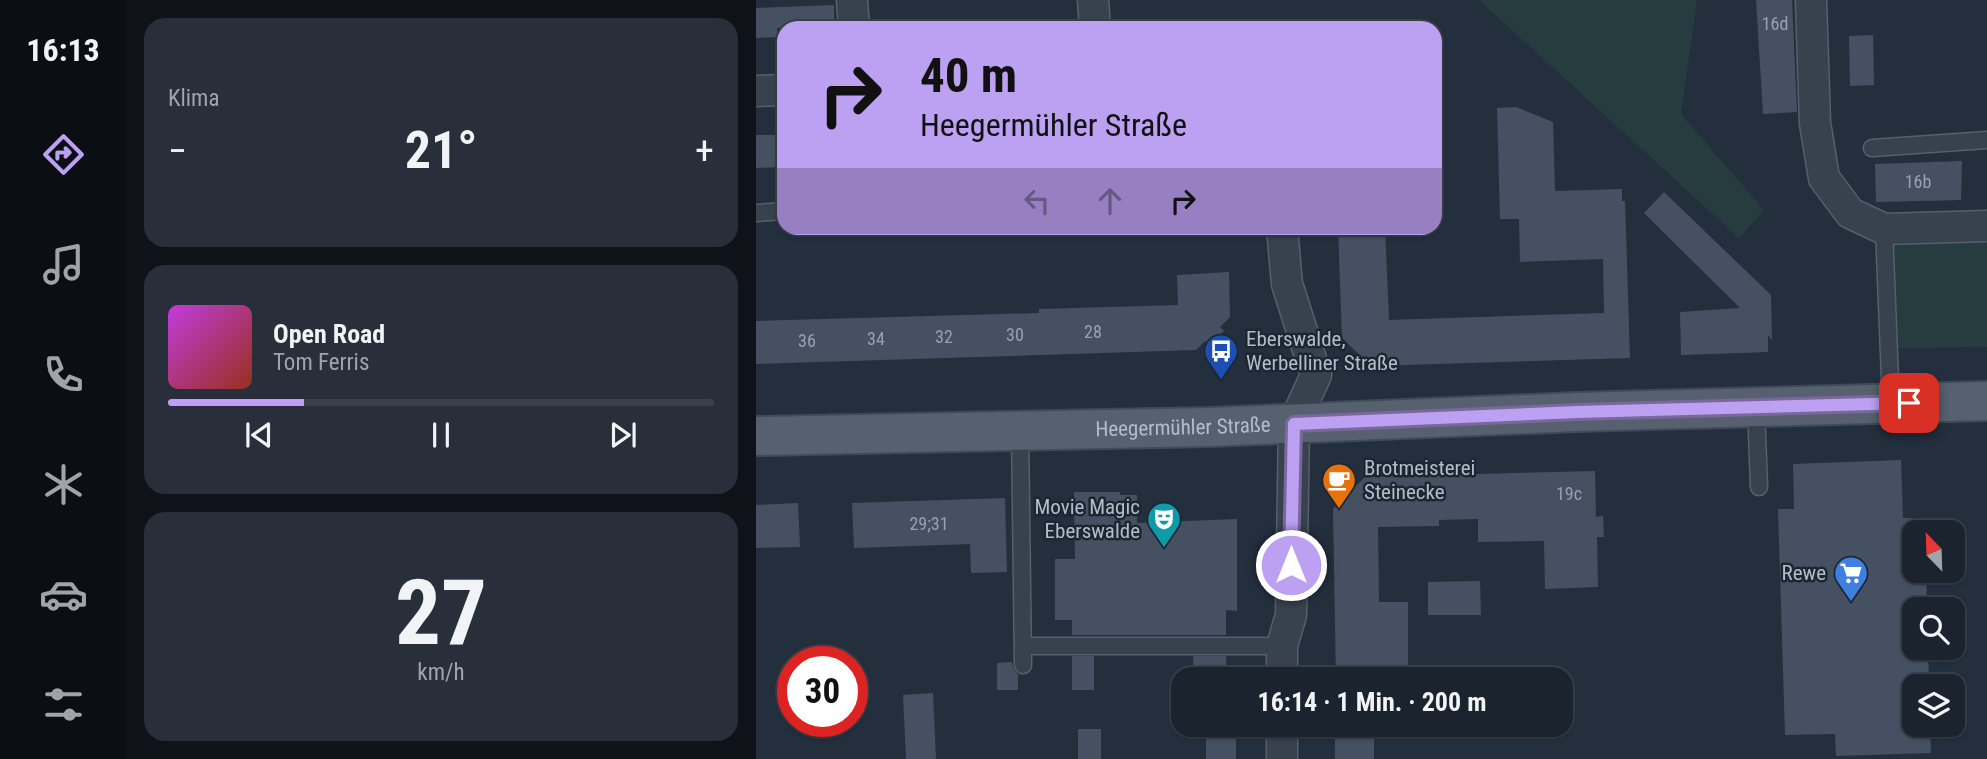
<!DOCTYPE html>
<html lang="de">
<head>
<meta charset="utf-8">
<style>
	body { margin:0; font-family:"Roboto Condensed",sans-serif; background:#282f3a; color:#f1f3f6; height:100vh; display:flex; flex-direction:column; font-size:26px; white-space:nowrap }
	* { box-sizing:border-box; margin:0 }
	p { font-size:23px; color:#a0a4aa }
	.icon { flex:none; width:38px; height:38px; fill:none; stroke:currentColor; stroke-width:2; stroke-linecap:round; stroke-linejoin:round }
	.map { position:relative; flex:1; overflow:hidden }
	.drawer { display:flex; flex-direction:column; gap:18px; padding:18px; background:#0f1319; width:630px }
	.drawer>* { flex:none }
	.top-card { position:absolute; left:21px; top:21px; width:665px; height:214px; border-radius:21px; box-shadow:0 2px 5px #0004,0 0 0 2px #39404a; background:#bca0f2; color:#111; overflow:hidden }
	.needle { width:46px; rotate:337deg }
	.tools { position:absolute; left:1146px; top:520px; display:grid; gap:14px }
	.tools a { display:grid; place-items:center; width:63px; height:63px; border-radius:14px; background:#1b232e; box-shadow:0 2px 5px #0004,0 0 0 2px #39404a; font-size:35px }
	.speed { position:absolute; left:21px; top:646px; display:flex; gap:14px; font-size:35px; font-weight:700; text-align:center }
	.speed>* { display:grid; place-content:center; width:91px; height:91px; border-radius:50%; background:#1b232e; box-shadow:0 2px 5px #0004,0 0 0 2px #39404a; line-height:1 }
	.speed .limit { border:10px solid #d22; background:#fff; color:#111 }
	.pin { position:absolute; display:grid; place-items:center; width:60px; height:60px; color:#fff; margin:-30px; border-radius:14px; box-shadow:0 4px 10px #0006 }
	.me { position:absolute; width:77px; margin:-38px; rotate:0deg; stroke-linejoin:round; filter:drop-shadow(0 0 5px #0008) }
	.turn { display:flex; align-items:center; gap:24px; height:147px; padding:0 28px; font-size:32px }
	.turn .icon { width:91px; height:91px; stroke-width:2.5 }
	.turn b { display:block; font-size:49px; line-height:60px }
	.lanes { display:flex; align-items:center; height:66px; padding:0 28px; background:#0003; justify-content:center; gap:35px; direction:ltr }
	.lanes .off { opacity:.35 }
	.big { font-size:52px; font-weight:700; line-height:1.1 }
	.drawer .tile { flex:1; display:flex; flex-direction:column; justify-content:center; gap:10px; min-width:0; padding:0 24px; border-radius:21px; background:#282f3a }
	.drawer .dial { align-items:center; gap:0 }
	.dial b { font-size:91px; line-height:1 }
	.song { display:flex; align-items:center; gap:21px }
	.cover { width:84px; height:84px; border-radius:10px; background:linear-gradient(135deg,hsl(290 70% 55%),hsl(10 70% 35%)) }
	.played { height:7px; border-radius:4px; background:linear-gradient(90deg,#bca0f2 25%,#39404a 25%) }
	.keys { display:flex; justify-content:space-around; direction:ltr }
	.heat { display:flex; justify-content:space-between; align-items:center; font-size:38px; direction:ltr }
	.trip { position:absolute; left:415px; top:667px; width:402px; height:70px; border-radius:21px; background:#1b232e; box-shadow:0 2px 5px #0004,0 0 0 2px #39404a; font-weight:700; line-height:70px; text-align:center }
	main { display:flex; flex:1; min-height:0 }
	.tab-bar { display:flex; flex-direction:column; width:126px; justify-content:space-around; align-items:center; background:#0b0e12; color:#a0a4aa }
	.tab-bar .icon { width:49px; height:49px }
	.tab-bar .selected { color:#bca0f2 }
	.tab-bar b { font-size:32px; color:#f1f3f6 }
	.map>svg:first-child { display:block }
	.green { fill:#263c3f }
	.building { fill:#455162 }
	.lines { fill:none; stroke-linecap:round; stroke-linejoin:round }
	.lane-casing { stroke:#565f6c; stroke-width:19 }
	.street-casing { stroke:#565f6c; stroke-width:33 }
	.primary-casing { stroke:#414a57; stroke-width:42 }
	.lane { stroke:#38414e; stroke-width:16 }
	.street { stroke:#38414e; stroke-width:30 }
	.primary { stroke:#56606e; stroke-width:38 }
	.route-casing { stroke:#7a689d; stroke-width:18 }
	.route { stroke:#bca0f2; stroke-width:12 }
	.labels { text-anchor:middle; stroke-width:5; stroke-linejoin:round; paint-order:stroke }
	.number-label { font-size:18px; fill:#98a1af }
	.poi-label { font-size:21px; fill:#b4bcc9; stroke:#1d2633; text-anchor:start }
	.street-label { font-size:21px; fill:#b4bcc9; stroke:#1d2633 }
</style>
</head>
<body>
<main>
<nav class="tab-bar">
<b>16:13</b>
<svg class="icon selected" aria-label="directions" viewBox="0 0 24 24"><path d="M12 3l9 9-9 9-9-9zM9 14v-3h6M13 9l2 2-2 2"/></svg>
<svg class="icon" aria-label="music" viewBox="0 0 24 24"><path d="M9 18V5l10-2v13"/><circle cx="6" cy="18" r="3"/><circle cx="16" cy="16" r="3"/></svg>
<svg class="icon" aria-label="phone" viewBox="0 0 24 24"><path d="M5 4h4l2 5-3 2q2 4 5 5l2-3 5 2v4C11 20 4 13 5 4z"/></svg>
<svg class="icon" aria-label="climate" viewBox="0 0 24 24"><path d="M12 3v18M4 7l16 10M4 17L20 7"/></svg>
<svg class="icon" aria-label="car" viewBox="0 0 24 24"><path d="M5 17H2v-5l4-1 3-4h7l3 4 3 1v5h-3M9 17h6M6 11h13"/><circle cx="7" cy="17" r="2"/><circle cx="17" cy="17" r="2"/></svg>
<svg class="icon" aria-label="filters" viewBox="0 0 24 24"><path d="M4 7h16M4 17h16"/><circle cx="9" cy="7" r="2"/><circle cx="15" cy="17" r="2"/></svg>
</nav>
<section class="drawer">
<div class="tile"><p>Klima</p>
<div class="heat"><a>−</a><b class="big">21°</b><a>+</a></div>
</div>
<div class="tile">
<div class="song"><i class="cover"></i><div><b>Open Road</b><p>Tom Ferris</p></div></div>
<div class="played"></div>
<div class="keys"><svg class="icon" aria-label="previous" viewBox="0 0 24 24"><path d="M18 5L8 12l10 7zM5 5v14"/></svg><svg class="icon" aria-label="pause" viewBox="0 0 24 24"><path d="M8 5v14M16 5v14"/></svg><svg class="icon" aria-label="next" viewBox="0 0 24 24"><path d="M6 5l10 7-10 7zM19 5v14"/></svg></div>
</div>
<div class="tile dial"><b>27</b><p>km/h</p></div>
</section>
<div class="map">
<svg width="1231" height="759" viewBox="0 0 1231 759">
	<rect width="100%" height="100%" fill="#242f3e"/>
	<!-- green -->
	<path class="green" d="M723,0H941L925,114L1008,210L983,238Z
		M1231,232V347L1140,348L1135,235Z"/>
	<!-- building -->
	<path class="building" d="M1000,0H1036L1041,112L1007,114Z
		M78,5V28H21V37L0,38V8Z
		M1117,35L1118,85L1094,86L1093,36Z
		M760,107L797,122L799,191L866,189V201H869L874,358L615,366L586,338L582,228H629L633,320L848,313L847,259L764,262L763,219H744L741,108Z
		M0,135H28V167L0,168Z
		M1206,161L1205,200L1120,202L1119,164Z
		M908,192L1015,295L1016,340L1012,335V352L925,355L924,312L984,308L888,213Z
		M473,272L474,317L464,327L468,331L453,345L449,341L440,350L0,364V321L283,313V309L422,305L421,275Z
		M1145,460L1147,518H1158V570H1170L1171,609H1158V648H1172L1173,686H1158V724H1174L1175,753L1080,756L1079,734L1029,735L1022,509H1038L1037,464Z
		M839,471L840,517L847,516L848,537H841L842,587L789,589L788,541L722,542V519L683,520V526L622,527L623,602H652V679H580L577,509L609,477Z
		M318,492H364V495H381V523L481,519V611L470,610V635H316V620H299V559H319Z
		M249,498L251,572L215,573L214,544L98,548L96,503Z
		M42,503L44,547L0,548V505Z
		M724,581L725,615H672V582Z
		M316,656H338V690H316Z
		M437,656H470L471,679H438Z
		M256,662L258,670L262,674V690H241V663Z
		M177,693L180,759H150L147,695Z
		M322,729H345V759H322Z
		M480,738V759H450V739Z
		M618,738V759H579V739Z"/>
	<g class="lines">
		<!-- lane casing -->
		<g class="lane-casing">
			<path id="lane" d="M1116,148L1231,140
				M0,213L28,211
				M1128,229L1135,404
				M1000,407L1003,487
				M264,430L267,665
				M267,646H526"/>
		</g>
		<!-- street casing -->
		<g class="street-casing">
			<path id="street" d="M96,0L98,28
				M337,0L339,28
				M1055,0L1059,123L1068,178L1094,213L1128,229L1231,226
				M0,91L28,90
				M526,679V646L535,615L538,423L560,375L531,284L526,228
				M526,724V759"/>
		</g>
		<!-- primary casing -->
		<g class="primary-casing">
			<g id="primary">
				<path id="s1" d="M0,436L454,427L821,412L1231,401"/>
			</g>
		</g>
		<!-- lane -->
		<use href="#lane" class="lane"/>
		<!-- street -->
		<use href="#street" class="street"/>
		<!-- primary -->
		<use href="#primary" class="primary"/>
	</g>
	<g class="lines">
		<!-- route casing -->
		<g class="route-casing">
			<path id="route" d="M535,565L538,424L821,412L1153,403"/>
		</g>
		<!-- route -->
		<use href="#route" class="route"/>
	</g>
	<!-- icons -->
	<defs>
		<g id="bus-pin" transform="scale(1.75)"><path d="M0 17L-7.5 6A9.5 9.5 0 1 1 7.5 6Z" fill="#1a4fb4" stroke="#1d2633"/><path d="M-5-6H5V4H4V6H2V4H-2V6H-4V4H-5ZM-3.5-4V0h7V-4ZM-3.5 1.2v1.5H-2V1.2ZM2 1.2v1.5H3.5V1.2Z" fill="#fff"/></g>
		<g id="cafe-pin" transform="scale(1.75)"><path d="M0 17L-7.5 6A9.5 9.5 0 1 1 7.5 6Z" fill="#e8710a" stroke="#1d2633"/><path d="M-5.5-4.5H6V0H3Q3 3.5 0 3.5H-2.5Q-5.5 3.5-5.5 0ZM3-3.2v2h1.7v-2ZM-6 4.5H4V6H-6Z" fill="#fff"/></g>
		<g id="theatre-pin" transform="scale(1.75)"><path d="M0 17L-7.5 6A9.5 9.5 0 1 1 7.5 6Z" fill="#0f9aa8" stroke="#1d2633"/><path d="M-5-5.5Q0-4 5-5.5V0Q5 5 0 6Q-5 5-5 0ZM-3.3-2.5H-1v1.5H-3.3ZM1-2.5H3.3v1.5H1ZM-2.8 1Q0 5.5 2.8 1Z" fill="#fff"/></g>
		<g id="supermarket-pin" transform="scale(1.75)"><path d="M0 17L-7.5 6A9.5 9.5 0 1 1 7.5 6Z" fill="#3f7fe0" stroke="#1d2633"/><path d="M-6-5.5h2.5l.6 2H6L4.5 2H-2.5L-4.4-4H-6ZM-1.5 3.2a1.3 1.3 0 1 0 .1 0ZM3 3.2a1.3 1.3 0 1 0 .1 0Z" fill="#fff"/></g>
	</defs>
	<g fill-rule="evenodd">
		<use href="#bus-pin" x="465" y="351"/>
		<use href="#cafe-pin" x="583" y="480"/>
		<use href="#theatre-pin" x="408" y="519"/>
		<use href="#supermarket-pin" x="1095" y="573"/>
	</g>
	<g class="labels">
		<!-- number labels -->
		<g class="number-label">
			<text x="1019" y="30">16d</text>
			<text x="1162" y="188">16b</text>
			<text x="337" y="338">28</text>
			<text x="259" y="341">30</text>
			<text x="188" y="343">32</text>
			<text x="120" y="345">34</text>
			<text x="51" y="347">36</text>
			<text x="813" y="500">19c</text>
			<text x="173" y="530">29;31</text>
		</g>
		<!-- poi labels -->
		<g class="poi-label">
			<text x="490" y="346">Eberswalde,<tspan x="490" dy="24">Werbelliner Straße</tspan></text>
			<text x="608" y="475">Brotmeisterei<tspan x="608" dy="24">Steinecke</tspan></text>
			<text x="384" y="514" text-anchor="end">Movie Magic<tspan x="384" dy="24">Eberswalde</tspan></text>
			<text x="1070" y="580" text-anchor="end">Rewe</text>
		</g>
		<!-- street labels -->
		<g class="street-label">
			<text dy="7" stroke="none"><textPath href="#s1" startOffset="427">Heegermühler Straße</textPath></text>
		</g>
	</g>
</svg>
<div class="tools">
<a><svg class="needle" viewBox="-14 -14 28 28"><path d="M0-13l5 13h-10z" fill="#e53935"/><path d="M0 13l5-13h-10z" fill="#a0a4aa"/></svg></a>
<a><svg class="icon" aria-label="search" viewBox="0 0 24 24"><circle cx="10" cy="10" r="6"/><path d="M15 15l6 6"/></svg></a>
<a><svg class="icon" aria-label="layers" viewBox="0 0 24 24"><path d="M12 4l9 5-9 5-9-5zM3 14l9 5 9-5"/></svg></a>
</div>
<div class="speed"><div class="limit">30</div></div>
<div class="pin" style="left:1153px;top:403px;background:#d93025"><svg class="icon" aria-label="arrive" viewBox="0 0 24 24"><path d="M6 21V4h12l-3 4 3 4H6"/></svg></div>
<svg class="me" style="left:535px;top:565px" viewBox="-20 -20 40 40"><circle r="17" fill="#bca0f2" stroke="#fff" stroke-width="3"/><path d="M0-11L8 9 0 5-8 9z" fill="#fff"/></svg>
<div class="trip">16:14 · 1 Min. · 200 m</div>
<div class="top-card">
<div class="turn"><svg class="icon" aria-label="right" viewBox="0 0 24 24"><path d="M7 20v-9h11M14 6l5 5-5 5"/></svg><div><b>40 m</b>Heegermühler Straße</div></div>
<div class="lanes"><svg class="icon off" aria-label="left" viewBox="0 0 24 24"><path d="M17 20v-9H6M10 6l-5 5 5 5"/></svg><svg class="icon off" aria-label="ahead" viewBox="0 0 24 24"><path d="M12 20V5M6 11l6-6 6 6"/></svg><svg class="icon" aria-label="right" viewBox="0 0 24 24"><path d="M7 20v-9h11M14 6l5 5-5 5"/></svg></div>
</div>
</div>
</main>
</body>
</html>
